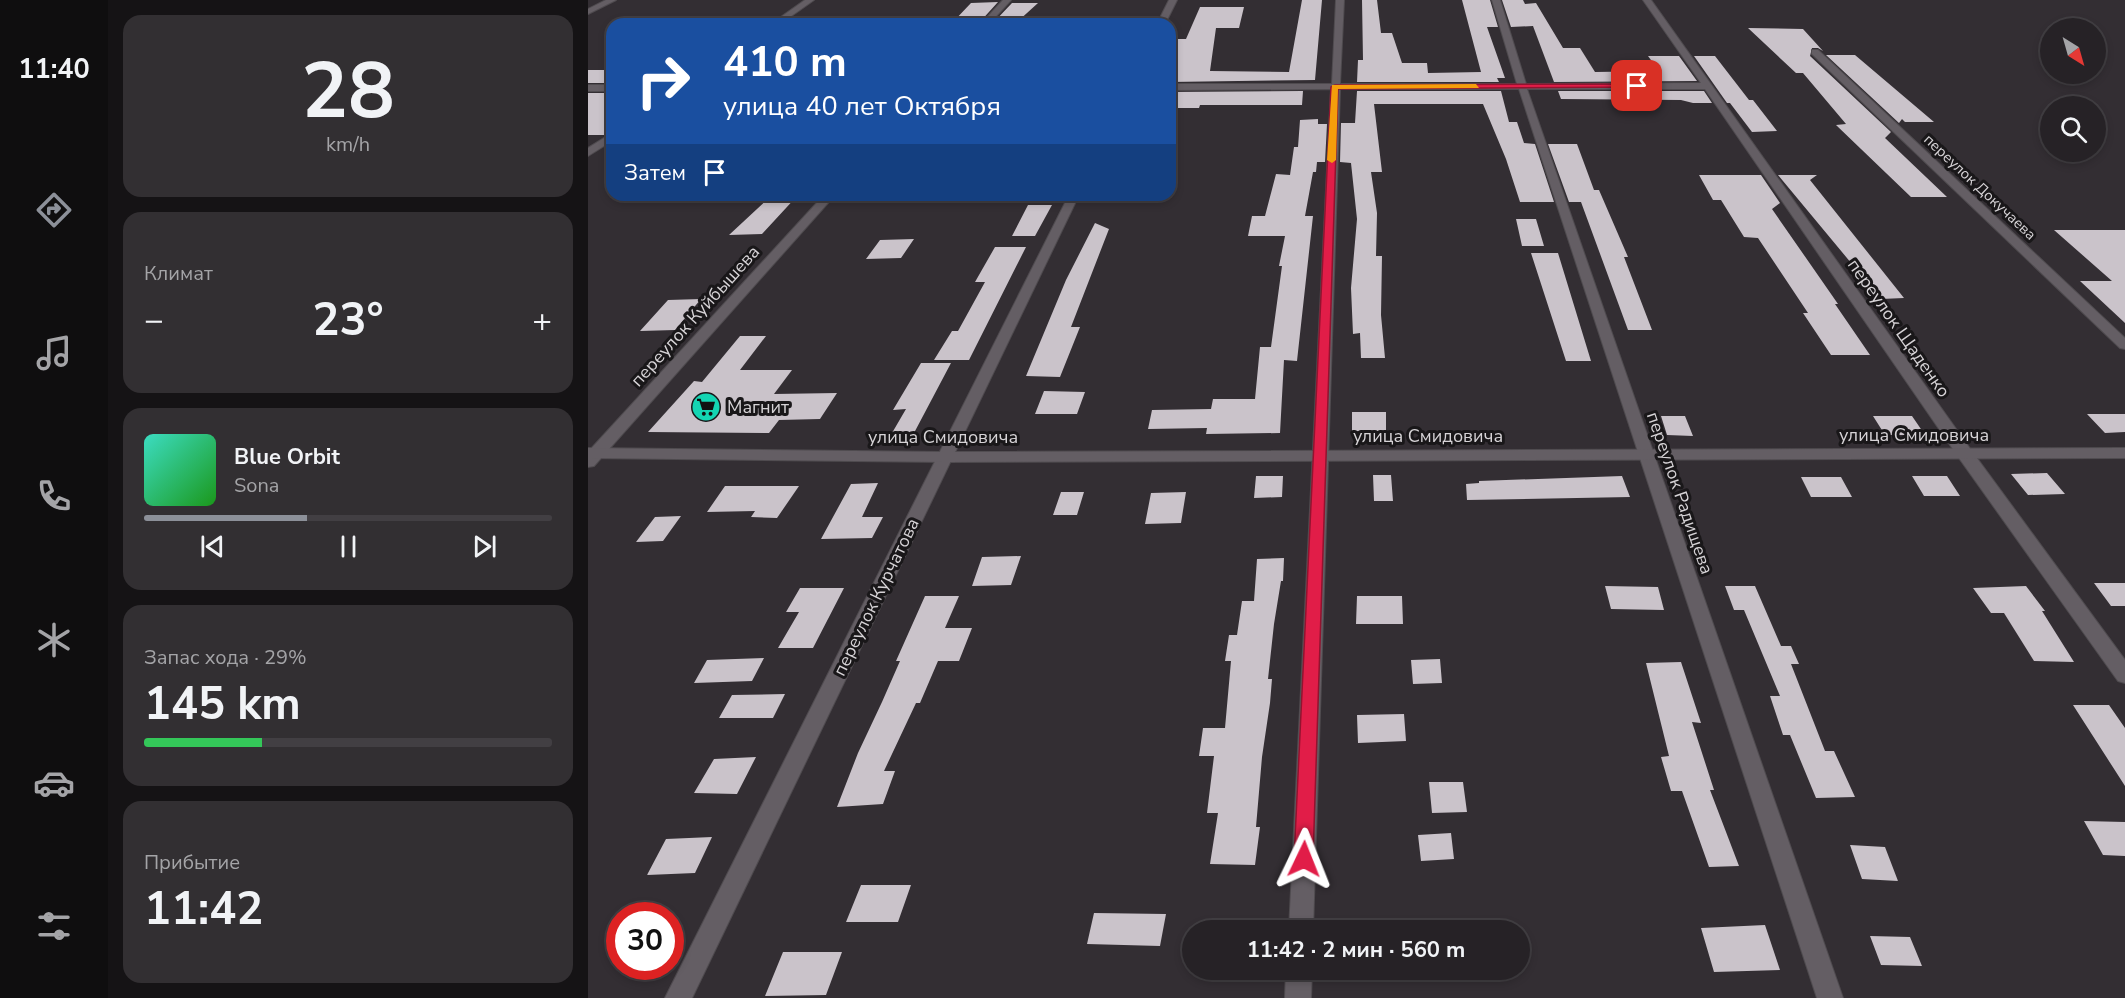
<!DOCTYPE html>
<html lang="ru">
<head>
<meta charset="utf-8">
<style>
	body { margin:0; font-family:"Nunito Sans",sans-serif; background:#322f32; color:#f1f3f6; height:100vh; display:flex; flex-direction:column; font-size:22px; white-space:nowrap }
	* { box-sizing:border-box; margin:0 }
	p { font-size:20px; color:#a4a4a7 }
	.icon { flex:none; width:33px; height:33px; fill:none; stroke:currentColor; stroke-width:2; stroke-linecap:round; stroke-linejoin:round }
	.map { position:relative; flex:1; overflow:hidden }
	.panel { display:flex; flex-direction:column; gap:15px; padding:15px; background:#151315; width:480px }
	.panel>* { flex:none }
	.banner { position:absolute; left:18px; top:18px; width:570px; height:183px; border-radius:18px; box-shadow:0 3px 9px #0003,0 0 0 2px #423f43; background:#1a4fa0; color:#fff; overflow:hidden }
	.needle { width:39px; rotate:143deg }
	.fabs { position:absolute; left:1452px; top:18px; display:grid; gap:12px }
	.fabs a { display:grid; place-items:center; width:66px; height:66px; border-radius:50%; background:#262226; box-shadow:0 3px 9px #0003,0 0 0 2px #423f43; font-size:30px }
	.speed { position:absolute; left:18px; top:902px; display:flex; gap:12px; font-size:30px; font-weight:700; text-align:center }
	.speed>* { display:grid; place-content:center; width:78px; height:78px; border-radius:50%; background:#262226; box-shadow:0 3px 9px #0003,0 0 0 2px #423f43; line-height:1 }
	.speed .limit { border:9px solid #d22; background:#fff; color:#111 }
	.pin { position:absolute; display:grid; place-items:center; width:51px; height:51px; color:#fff; margin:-26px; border-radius:12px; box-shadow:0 3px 9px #0006 }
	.me { position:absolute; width:66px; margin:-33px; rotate:2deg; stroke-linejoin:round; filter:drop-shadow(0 0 4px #0008) }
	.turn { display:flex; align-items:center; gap:21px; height:126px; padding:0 18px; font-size:27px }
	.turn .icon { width:78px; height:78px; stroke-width:2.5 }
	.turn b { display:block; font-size:42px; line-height:51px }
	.then { display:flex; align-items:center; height:57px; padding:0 18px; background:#0003; gap:12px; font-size:22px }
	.big { font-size:45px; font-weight:700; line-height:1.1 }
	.panel .widget { flex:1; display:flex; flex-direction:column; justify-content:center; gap:9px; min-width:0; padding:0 21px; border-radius:18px; background:#322f32 }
	.panel .dial { align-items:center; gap:0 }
	.dial b { font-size:78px; line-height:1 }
	.song { display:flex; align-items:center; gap:18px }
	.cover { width:72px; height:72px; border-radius:9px; background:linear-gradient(135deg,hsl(170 70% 55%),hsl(120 70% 35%)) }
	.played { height:6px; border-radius:3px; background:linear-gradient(90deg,#8c9099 40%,#423f43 40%) }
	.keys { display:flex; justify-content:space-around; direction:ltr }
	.heat { display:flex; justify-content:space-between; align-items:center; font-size:33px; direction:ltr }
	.charge { height:9px; border-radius:4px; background:linear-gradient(90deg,#34c759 29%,#423f43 0) }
	.trip { position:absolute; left:594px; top:920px; width:348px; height:60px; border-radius:30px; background:#262226; box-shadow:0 3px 9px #0003,0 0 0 2px #423f43; font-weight:700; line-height:60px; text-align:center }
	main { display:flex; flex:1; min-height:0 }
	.tab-bar { display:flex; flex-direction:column; width:108px; justify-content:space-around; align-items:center; background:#0f0e0f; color:#a4a4a7 }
	.tab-bar .icon { width:42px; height:42px }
	.tab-bar .current { color:#8c9099 }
	.tab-bar b { font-size:27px; color:#f1f3f6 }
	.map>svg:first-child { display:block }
	.building { fill:#cac3ca }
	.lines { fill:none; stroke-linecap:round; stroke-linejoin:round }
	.minor-casing { stroke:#4f4b4f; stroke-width:2 }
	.tertiary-casing { stroke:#4f4b4f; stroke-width:2 }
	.minor { fill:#645e64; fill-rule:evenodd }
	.tertiary { fill:#645e64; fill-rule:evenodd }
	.route { fill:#e11d48; stroke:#92132f; stroke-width:1.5 }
	.slow { fill:#f59e0b }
	.labels { text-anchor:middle; stroke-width:6; stroke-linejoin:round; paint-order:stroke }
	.far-street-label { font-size:15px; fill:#d6d3d6; stroke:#191719 }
	.street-label { font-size:18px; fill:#d6d3d6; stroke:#191719 }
	.poi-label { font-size:18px; fill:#d6d3d6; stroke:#191719; text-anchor:start }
</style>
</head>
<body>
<main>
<nav class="tab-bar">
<b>11:40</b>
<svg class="icon current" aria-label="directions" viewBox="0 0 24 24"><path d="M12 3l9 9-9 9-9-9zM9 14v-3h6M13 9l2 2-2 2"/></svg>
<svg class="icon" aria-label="music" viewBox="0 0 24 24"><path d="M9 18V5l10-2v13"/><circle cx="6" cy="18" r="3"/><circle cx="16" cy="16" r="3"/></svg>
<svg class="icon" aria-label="phone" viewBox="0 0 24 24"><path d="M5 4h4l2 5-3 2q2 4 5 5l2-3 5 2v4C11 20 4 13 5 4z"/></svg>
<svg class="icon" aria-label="climate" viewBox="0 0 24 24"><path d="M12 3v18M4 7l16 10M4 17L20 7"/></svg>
<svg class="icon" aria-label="car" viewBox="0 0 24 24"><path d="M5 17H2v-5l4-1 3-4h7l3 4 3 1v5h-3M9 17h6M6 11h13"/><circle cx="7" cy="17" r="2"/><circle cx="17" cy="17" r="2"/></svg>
<svg class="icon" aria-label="filters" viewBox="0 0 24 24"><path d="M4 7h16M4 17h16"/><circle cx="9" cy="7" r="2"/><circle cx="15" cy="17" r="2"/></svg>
</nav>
<section class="panel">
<div class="widget dial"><b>28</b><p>km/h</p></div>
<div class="widget"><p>Климат</p>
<div class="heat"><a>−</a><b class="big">23°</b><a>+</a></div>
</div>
<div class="widget">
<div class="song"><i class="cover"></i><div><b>Blue Orbit</b><p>Sona</p></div></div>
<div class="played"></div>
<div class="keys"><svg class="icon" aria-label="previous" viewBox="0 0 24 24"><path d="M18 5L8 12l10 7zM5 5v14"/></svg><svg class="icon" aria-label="pause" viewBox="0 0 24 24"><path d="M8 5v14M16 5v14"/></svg><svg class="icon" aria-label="next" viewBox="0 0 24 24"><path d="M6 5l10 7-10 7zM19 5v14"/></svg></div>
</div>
<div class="widget"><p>Запас хода · 29%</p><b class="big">145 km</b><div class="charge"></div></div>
<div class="widget"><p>Прибытие</p><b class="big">11:42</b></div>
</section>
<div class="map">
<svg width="1537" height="998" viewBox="0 0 1537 998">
	<rect width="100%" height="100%" fill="#332e33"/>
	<!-- building -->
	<path class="building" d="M714,0H734L727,80L582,82V55L590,39H598L612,7H656L651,28H628L622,71L701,72Z
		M774,0H789L793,33H804L814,63H839L840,73L893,72L874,0H902L910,27H899L917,78H909L911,82H769L770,60H775Z
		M914,0H935L937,4L948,3L975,48H992L1007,72L1071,71L1060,56H1091L1109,81L966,82L945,26L923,27Z
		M410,2L391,23H364L383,3Z
		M424,3H450L428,23H405Z
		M1160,28L1215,29L1235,51L1230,48H1224L1222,56L1303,132L1297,138L1359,197H1323L1248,125L1258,124L1215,73H1208Z
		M1238,55H1267L1346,122H1317L1314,119L1311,123Z
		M1106,56H1127L1161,100H1165L1189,131L1164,132L1142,103H1139Z
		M0,70H24V83H0Z
		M715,91L714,105H612L611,108H582V92Z
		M769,91H913L921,122H929L936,143L947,144L966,202H932L918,159L895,104H786L794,172H783L789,213L788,256H794L793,315L797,358H773L772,333L765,334L763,288L769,219L763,163L752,162L753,123H767Z
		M970,91H1116L1124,103H1105L1093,100L973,99Z
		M0,93H24V131L17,135H0Z
		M730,119V124H739L737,162H729L728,172H725L717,216H725L709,361L696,360L692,433L618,434L619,428L560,429L564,410L623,409L625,399H667L672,347H683L694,266H691L697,236H660L664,216H677L688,174L702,175L706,147H710L712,120Z
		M960,144H989L1006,190H1011L1040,257H1036L1064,330H1040L993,202H981Z
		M1111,175H1173L1192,203L1184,209L1250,304H1247L1282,355H1243L1215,313H1220L1170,238L1156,237L1133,200H1125Z
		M1190,175H1229L1222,180L1316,298L1293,299Z
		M184,195H210L174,234L141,235Z
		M440,205H464L447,236H424Z
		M928,219H948L956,246H934Z
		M507,223L521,229L483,327H492L472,377L438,376L478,280Z
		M1466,230H1537V323L1492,281H1524Z
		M326,239L313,258L278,259L292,240Z
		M407,247H438L381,360H346L364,331H370L397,282H387Z
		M943,253H970L1003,361H978Z
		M113,299L87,330L52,331L80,300Z
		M152,336H178L152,370H204L186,394L249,393L232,419L191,420L181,433L60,432L106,381L114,382Z
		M333,363H363L326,433H304L318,409L305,410Z
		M456,391L497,392L489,414H447Z
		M764,412H798V431H764Z
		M1499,414H1537V432L1517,433Z
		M1073,416H1097L1105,436L1079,435Z
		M1285,416H1324L1337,435H1297Z
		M1459,473L1477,494L1440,495L1423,474Z
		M785,475H803L805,501H786Z
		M668,476H695L694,497L666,498Z
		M1034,476L1042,497L879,500L878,484L891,483V481Z
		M1324,476H1359L1372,496H1336Z
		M1213,477H1253L1264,497H1223Z
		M290,483L274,517H295L284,538L233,539L263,484Z
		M137,486H211L189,518L163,517L167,511L119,512Z
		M473,492H496L489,515H465Z
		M598,492L593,523L557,524L563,493Z
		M93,516L75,541L48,542L67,517Z
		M433,556L423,585L384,586L394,557Z
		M696,558L695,581H693L686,624L680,679H684L682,703L674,757L668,827H672L667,865L622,864L630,813H619L626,756H611L615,728H637L643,661H637L641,635H649L654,601H666L669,559Z
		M1506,583H1537V606H1523Z
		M1017,586L1070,587L1076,610L1023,609Z
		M1137,586H1167L1193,646H1203L1211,664H1203L1237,751H1246L1267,797L1228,798L1202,735H1195L1182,696H1192L1156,610H1146Z
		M1438,586L1457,611H1454L1486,662L1446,661L1416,613H1403L1385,588Z
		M212,588H256L225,648H190L211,612H198Z
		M337,596H371L357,628H384L371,661H350L332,703H328L296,771H307L295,804L249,807L270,753L294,702L312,661H308Z
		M769,596H814L815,624H768Z
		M176,658L164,681L106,683L119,660Z
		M852,659L854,683L825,684L823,660Z
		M1093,662L1113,723L1104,722L1126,790H1122L1151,866L1121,867L1094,791H1083L1073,757L1081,756L1058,663Z
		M197,694L185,718H131L144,695Z
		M1485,705H1521L1537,728V786Z
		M816,714L818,741L770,743L769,715Z
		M168,757L149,794L106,793L126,759Z
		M841,782H875L879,812L844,813Z
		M1496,821L1537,822V856L1515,855Z
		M863,833L866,859L833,861L830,835Z
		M124,837L107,873L59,875L78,839Z
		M1262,845L1297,847L1310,881L1274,879Z
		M273,885H323L310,922H258Z
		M506,913L578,914L572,946L499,944Z
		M1177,925L1192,970L1126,972L1113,928Z
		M1282,936L1322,937L1334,966L1293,965Z
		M195,952H254L238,995L177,996Z"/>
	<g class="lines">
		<!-- minor casing -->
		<g class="minor-casing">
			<path id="minor" d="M18,0H28L0,14V9Z
				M217,0H226L192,24H183Z
				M415,0H423L401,24H393Z
				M581,0H589L577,24H569Z
				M748,0H756L752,84H929L904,0H912L938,84L1113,83L1055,0H1063L1383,450L1537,660V683L1530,681L1371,458L1117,89H939L1255,998H1229L931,89H752L725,930H701L743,89L582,90V84H744Z
				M1224,50H1230L1537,338V349L1532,348L1224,54Z
				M0,85H24V91H0Z
				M24,133V141L0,156V148Z
				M236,195H247L6,466L0,467V452Z
				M481,195H491L104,998H77Z
				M698,969H724L723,998H697Z"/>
		</g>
		<!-- tertiary casing -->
		<g class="tertiary-casing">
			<path id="tertiary" d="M0,448L357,452L1537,448V458L357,462L0,458Z"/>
		</g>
		<!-- minor -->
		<use href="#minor" class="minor"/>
		<!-- tertiary -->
		<use href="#tertiary" class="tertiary"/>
	</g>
	<!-- route -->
	<path class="route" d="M1049,84L1052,87L750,89L725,859L722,865L716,868L709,865L706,859L743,87L747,85Z"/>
	<!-- slow -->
	<path class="slow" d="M888,84L891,88L750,89L748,160L744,163L739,160L744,85Z"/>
	<!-- icons -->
	<defs>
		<g id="supermarket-disc" transform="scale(1.5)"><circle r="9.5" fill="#14d5b3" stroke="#191719"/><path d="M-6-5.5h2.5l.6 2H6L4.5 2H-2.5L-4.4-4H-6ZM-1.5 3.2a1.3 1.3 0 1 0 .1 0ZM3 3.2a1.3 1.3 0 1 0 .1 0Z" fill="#111"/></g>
	</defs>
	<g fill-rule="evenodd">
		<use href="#supermarket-disc" x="118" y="407"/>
	</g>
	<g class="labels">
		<!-- far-street labels -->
		<g class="far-street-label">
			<text transform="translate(1392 187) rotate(43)" y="5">переулок Докучаева</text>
		</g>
		<!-- street labels -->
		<g class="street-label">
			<text transform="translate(107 316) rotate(-48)" y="6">переулок Куйбышева</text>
			<text transform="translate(1311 328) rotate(55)" y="6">переулок Щаденко</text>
			<text x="1326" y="441">улица Смидовича</text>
			<text x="840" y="442">улица Смидовича</text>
			<text x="355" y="443">улица Смидовича</text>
			<text transform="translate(1092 493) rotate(71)" y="6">переулок Радищева</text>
			<text transform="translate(288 597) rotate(-64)" y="6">переулок Курчатова</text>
		</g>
		<!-- poi labels -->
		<g class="poi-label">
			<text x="139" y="413">Магнит</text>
		</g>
	</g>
</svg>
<div class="fabs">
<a><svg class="needle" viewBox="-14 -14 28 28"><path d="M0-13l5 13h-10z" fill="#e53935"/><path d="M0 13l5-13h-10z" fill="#a4a4a7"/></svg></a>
<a><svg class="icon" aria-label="search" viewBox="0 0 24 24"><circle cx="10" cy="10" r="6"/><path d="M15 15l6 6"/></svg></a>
</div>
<div class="speed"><div class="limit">30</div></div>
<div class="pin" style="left:1049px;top:86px;background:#d93025"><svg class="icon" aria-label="arrive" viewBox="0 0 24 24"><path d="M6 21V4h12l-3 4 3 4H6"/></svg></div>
<svg class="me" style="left:716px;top:859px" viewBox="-20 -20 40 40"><path d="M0-17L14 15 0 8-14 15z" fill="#e11d48" stroke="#fff" stroke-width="4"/></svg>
<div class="trip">11:42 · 2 мин · 560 m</div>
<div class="banner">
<div class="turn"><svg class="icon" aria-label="right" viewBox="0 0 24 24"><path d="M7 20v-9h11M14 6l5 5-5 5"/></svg><div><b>410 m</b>улица 40 лет Октября</div></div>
<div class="then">Затем<svg class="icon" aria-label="arrive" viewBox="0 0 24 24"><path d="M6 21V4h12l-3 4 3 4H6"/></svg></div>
</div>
</div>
</main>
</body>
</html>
